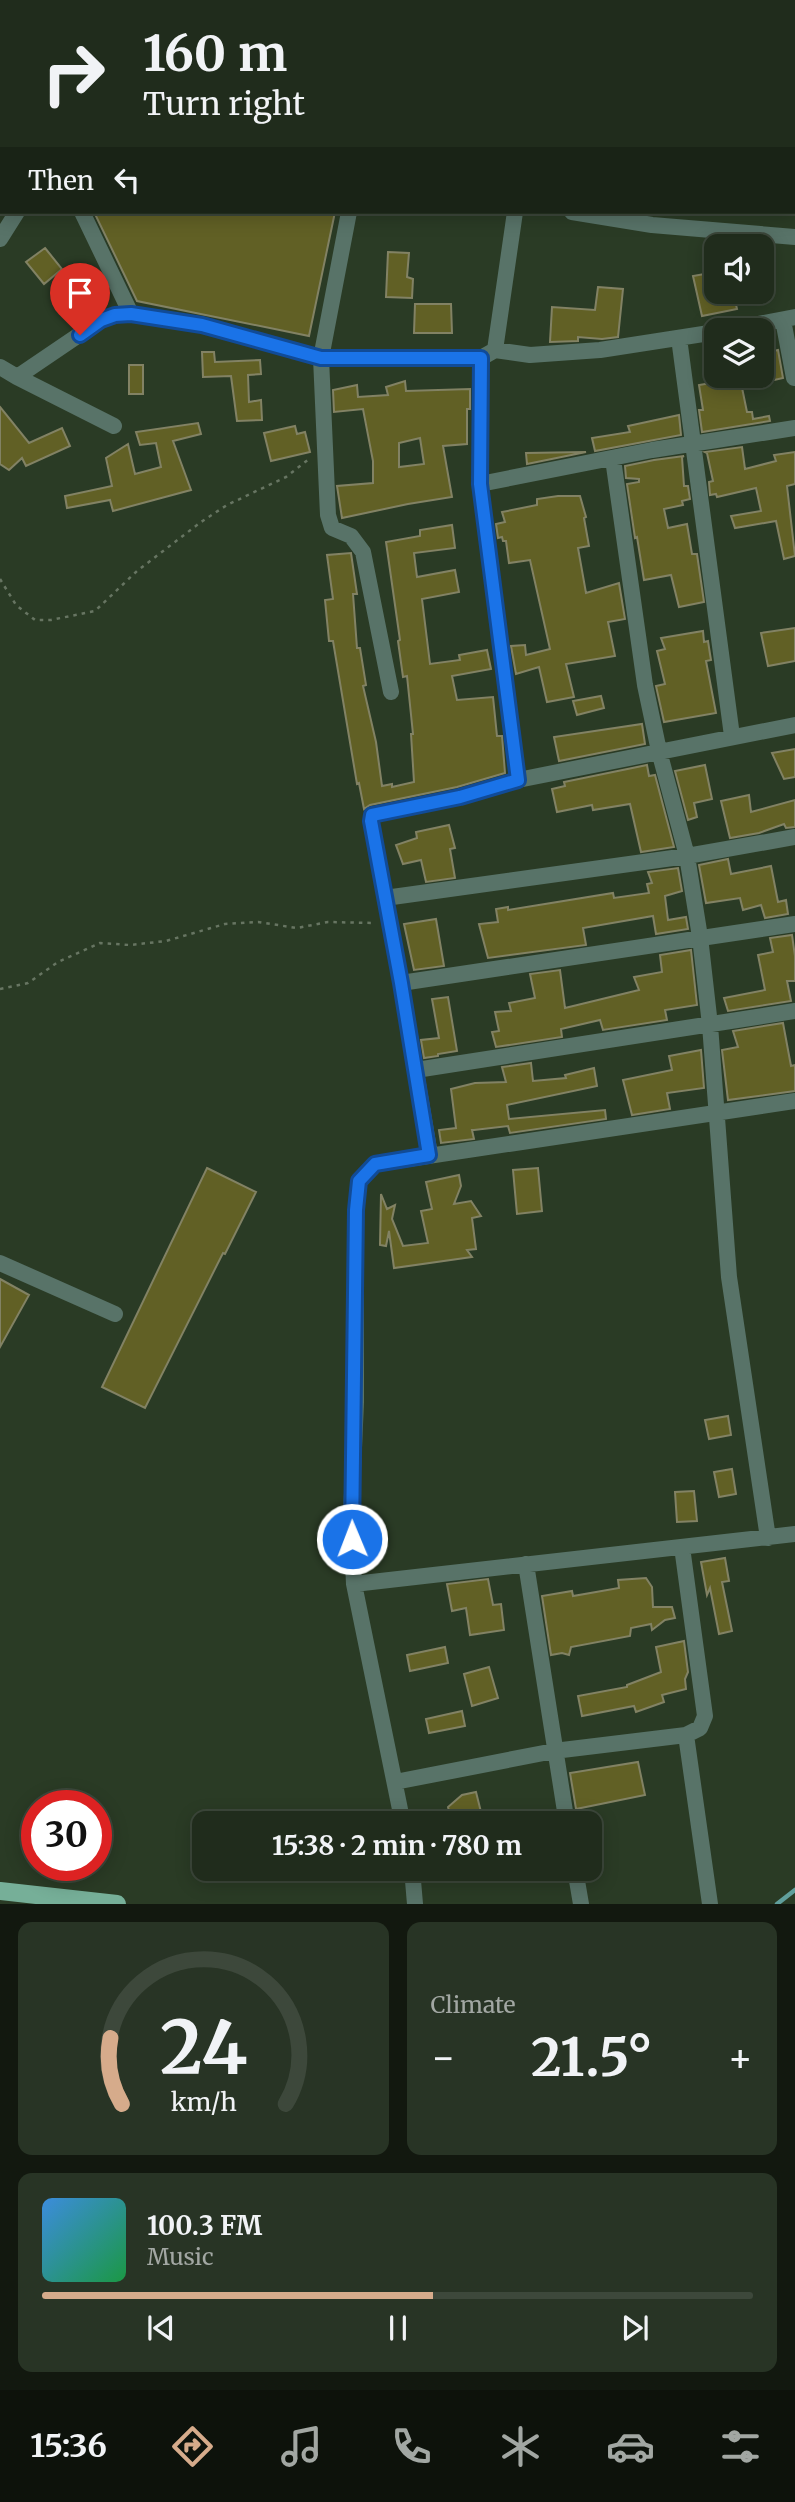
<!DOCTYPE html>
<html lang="en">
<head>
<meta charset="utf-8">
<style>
	body { margin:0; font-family:Merriweather,serif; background:#283425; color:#f1f3f6; height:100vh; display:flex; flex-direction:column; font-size:26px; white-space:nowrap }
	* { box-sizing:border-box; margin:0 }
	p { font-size:23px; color:#a2a7a3 }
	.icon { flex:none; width:38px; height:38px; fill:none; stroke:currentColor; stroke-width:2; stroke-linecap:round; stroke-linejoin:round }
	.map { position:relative; height:1904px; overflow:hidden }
	.side { display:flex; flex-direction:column; gap:18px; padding:18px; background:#12180f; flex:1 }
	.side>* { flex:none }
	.guide { position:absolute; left:0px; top:0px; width:796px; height:214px; box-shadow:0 4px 18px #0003,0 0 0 2px #3d483b; background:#202c1c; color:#f1f3f6; overflow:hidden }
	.fabs { position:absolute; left:704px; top:234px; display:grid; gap:14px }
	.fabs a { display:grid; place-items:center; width:70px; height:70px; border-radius:14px; background:#202c1c; box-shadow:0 4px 18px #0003,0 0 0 2px #3d483b; font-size:35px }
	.speed { position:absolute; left:21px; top:1790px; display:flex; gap:14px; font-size:35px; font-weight:700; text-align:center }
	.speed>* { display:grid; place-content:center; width:91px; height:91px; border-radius:50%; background:#202c1c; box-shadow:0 4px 18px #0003,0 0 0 2px #3d483b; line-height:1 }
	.speed .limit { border:10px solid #d22; background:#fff; color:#111 }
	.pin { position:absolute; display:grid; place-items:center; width:60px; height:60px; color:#fff; margin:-72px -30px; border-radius:50% 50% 50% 0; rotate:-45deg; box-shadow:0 0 7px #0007 }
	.pin .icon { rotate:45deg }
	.me { position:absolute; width:77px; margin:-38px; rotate:359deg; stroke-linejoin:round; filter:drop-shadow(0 0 5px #0008) }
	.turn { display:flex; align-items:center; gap:24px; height:147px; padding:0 28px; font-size:32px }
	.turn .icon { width:91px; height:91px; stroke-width:2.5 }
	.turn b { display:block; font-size:49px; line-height:60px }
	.then { display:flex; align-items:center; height:66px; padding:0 28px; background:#0003; gap:14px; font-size:26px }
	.big { font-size:52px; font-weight:700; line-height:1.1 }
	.side .widget { flex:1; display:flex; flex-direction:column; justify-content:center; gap:10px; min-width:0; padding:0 24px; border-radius:14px; background:#283425 }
	.side .dial { align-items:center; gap:0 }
	.dial svg { height:182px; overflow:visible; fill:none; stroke:#3d483b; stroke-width:7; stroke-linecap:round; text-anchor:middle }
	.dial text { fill:#f1f3f6; stroke:none }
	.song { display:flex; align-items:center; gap:21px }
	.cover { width:84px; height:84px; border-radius:10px; background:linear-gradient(135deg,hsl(210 70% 55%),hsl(140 70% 35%)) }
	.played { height:7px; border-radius:4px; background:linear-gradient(90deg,#d6ab8b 55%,#3d483b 55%) }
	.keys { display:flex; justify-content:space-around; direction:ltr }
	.heat { display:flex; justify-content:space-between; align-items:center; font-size:38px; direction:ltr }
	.side .tiles { flex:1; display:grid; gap:18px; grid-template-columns:1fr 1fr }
	.widget:last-child { grid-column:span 2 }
	.trip { position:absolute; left:192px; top:1811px; width:410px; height:70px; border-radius:14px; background:#202c1c; box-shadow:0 4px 18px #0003,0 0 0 2px #3d483b; font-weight:700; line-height:70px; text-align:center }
	.tabs { display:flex; height:112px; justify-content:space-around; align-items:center; background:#0d120b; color:#a2a7a3 }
	.tabs .icon { width:49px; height:49px }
	.tabs .on { color:#d6ab8b }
	.tabs b { font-size:32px; color:#f1f3f6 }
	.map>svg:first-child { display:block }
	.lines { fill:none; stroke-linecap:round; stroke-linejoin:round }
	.stream { stroke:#609f9c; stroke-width:4.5 }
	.building { fill:#616025; stroke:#828264; stroke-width:2; fill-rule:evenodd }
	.path { stroke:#677562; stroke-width:2.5; stroke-dasharray:3.5 5; stroke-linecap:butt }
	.minor { stroke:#587368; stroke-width:16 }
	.major { stroke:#76af98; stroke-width:18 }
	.route-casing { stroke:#114b97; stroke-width:18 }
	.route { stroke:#1a73e8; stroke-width:12 }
</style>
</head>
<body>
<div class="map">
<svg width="795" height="1904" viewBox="0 0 795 1904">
	<rect width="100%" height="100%" fill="#2a3b25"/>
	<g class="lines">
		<!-- stream -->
		<path class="stream" d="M777,1904L795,1890"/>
	</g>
	<!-- building -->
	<path class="building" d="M94,212H335L309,336L137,301Z
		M45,248L62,269L44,284L26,262Z
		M388,252L409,253L407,277L413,279L412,298L386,297Z
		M716,272V292H733L737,309L702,316L693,276Z
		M598,287L623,289L618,337L602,339L578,337V341L550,342L552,307L595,310Z
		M415,304H451L452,333H414Z
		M778,350L783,378L761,383V354Z
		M202,352H214L215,362L260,360L261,374L248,375L249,402L261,400L262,420L237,421L231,376L203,377Z
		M129,365H143V394H129Z
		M740,378L747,412H752L753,419L769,416L770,421L702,432L699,410H703L699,385Z
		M405,381L406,391L470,389V409H467V444L443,446L452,497L408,504L342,518L337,486L373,483V461L363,409L334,412L333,390L357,385L358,397L388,395L386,387ZM420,438L424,464L399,467V443Z
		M0,407L29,443L62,428L70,446L26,466L22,458L9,470L0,464Z
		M679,415L681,435L595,451L592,438L630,432L628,426Z
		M198,423L201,434L173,441L191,490L113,511L110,500L67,508L65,496L112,486L106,458L128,444L135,474L161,467L156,443L140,445L136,432Z
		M295,426L297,434L305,432L310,452L271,461L264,433Z
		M742,447L745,469L776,461L774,455L795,452V484L787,486L795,556L784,559L776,521L735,528L731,516L761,511L756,488L717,497L716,494L710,495L709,482L713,481L707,453L705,452Z
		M586,452L527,464L526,453Z
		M684,456L682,457L684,486H688L690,499L682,501L683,505L664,509L668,528L687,524L692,554H697L704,602L679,607L671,575L644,580L637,537L635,538L627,484L639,482V479L626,478L625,466L654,460Z
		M558,496H580L586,517L584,518L589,546L578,548L586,593L619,583L625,619L608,622L615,656L566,664L574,697L547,702L539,667L516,674L511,646L525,645L526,655L550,649L530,560L509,563L506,541H503L502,537L498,538L496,524L505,522L502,512L537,505V499Z
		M452,525L455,548L414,553L417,577L455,570L459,592L422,599L430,664L460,660L459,655L487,650L491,669L452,676L457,700L493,697L497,736H502L505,773L457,787L370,805L364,809L359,783L357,784L333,641H329L325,600L333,599L327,555L351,553L357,594H353L357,648H360L366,685L363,686L376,742L382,786L392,784V787L414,782L411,734H413L407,676L403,677L398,641L400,640L386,542L420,536V530Z
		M795,628V661L768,666L761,633Z
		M703,631L704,642L708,641L710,654L711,660L706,661L716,713L664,722L656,686L665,684L657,651L665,649L661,638Z
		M601,696L604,708L577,715L573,701Z
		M642,724L645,744L559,761L554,737Z
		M795,749V777L784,779L772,753Z
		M647,765L649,776L655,775L674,847L641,852L630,804L593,810L592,805L557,812L552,789L565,786L564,782Z
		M705,765L712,799L694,803L697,817L688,820L675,771Z
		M749,795L751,812L795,800V827L786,828L784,824L759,833L730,838L721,801Z
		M449,825L455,848L450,849L455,878L426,882L421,860L403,864L396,845L417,838L416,832Z
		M728,859L731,874L771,866L778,902L786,900L788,914L765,918L761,905L743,910L740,898L706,903L699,865Z
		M678,868L682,891L665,896L668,920L686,917L688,929L656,934L653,916L583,928L586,945L488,958L479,924L498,922L496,909L508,907V910L613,893L614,898L649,893L647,884L652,883L648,872Z
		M436,919L444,966L414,970L404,924Z
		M792,935L795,956V981H787L791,1001L728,1011L724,998L765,990L758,955L773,952L770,938Z
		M691,950L697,1005L665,1010L667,1020L603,1030L600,1020L561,1029L562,1037L496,1047L492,1032L499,1031L495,1012L511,1011L509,1003L535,998L530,974L560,970L565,1008L639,990L634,977L662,972L660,955Z
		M448,997L457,1051L438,1054V1056L424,1058L421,1040L439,1038L432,999Z
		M783,1023L791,1066L795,1065V1091L728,1100L722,1050L738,1047L733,1031Z
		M701,1050L704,1088L667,1093L670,1109L632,1115L623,1080L672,1070L669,1056Z
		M531,1063L533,1081L566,1078L565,1075L594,1068L597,1086L507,1105L509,1119L605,1110L606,1119L510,1133L508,1126L474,1130H472L474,1139L441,1143L439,1130L456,1128L451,1089L475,1083L506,1082L502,1067Z
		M207,1168L256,1192L225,1254L223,1253L145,1408L102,1387Z
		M538,1168L542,1211L517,1214L513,1170Z
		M459,1175L461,1186L454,1204L471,1201L481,1216L472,1218L476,1249L467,1250L472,1257L394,1268L389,1231L386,1246L380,1245L381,1194L387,1209L395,1205L392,1219L403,1246L428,1243L421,1211L432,1209L426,1182Z
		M0,1279L29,1295L0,1347Z
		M728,1416L731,1435L709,1439L705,1420Z
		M732,1469L736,1494L719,1497L714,1472Z
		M694,1491L697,1521L677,1522L675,1492Z
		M725,1558L729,1581L722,1582L732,1631L719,1634L710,1588L707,1595L701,1562Z
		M646,1578L652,1587L653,1607H672L675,1618L665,1620L652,1630L651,1624L631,1628L630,1636L571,1647L569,1655L562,1653L551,1655L542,1596L572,1591L573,1596L619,1588L618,1580Z
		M488,1579L493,1605L501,1604L504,1630L470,1635L466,1608L452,1611L447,1584Z
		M684,1641L688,1672L685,1679L686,1689L662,1695L664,1702L636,1712L634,1706L582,1716L578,1696L627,1687V1685L661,1672L656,1647Z
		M445,1647L448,1663L410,1671L407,1655Z
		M489,1667L498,1698L472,1706L464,1674Z
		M462,1711L465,1726L429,1733L426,1719Z
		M638,1762L645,1795L576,1809L570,1773Z
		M476,1792L482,1816L452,1822L448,1807L462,1795Z"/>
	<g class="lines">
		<!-- path -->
		<path class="path" d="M0,579L16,605L35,620H51L95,611L137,571L201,522L227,505L286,477L309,459
			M0,989L28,983L58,962L100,943L130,945L166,941L225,924L258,922L297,928L328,922L374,923"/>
		<!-- minor -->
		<path class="minor" d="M126,0L127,2
			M324,0L325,2
			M753,0L754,2
			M164,2L165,0
			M623,2L625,0
			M0,66L2,70
			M794,96L795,97
			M82,212L131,314
			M349,212L321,358L328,515L332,528L351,536L363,552L391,692
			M572,212L652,225L795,237
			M0,239L17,212
			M783,320L794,378
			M722,331L795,317
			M679,338L732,736
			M495,350L515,212
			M481,358L480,484L518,780
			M0,367L17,377L101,320L115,315L131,314L202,325L321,358H481L495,350L530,355L600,350L716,332
			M17,377L114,426
			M613,459L645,685L659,751L687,856L700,937L710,1025L729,1277L768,1538
			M480,484L652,450L795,428
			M385,898L687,856L795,837
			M401,983L795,924
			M416,1070L795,1011
			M430,1155L401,983L371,821L372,815L460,797L518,780L795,725
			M0,1263L115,1314
			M526,1564L567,1824
			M354,1584L795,1534
			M686,1735L710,1904
			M395,1782L554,1751L686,1735L700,1728L705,1716L682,1547
			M403,1824L354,1584L351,1516L356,1402V1210L359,1181L375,1164L795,1101
			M412,1869L415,1904
			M575,1869L581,1904"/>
		<!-- major -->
		<path class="major" d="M0,1891L117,1904"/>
	</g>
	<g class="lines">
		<!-- route casing -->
		<g class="route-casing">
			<path id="route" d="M80,335L101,320L115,315L131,314L202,325L321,358H481L480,484L518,780L460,797L372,815L371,821L401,983L429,1155L375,1164L359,1181L356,1210L352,1539"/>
		</g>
		<!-- route -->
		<use href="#route" class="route"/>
	</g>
</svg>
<div class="fabs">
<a><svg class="icon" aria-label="sound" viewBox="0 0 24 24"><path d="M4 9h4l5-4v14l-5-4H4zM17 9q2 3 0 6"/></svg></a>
<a><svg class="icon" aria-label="layers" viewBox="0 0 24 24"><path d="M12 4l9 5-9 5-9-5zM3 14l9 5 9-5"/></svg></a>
</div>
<div class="speed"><div class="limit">30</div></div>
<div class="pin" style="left:80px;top:335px;background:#d93025"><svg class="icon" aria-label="arrive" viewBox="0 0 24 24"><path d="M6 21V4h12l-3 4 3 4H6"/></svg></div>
<svg class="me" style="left:352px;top:1539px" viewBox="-20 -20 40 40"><circle r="17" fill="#1a73e8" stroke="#fff" stroke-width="3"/><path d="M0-11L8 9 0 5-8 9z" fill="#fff"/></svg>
<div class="trip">15:38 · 2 min · 780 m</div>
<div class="guide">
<div class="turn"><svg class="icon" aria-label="right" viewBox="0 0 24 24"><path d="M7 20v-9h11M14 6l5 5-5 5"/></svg><div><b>160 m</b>Turn right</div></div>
<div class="then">Then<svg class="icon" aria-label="left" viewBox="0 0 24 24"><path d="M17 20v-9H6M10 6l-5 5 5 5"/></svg></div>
</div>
</div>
<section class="side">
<div class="tiles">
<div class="widget dial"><svg viewBox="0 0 100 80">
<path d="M14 69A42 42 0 1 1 86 69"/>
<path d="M14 69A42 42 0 0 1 9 40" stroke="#d6ab8b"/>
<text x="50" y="56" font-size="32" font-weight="700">24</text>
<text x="50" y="72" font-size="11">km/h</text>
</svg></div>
<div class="widget"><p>Climate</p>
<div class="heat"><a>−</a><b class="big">21.5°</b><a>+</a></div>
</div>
<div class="widget">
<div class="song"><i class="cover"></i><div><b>100.3 FM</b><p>Music</p></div></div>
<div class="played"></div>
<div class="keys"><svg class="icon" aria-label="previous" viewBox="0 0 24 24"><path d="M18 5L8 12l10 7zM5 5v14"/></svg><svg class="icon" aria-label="pause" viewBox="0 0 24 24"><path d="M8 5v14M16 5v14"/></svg><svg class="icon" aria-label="next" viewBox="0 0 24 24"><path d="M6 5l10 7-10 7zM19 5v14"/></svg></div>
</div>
</div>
</section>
<nav class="tabs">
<b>15:36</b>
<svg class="icon on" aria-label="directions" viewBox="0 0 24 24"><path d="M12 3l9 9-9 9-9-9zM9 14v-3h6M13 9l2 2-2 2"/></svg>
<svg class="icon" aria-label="music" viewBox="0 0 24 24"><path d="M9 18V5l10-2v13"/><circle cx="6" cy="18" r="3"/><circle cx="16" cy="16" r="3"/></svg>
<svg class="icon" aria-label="phone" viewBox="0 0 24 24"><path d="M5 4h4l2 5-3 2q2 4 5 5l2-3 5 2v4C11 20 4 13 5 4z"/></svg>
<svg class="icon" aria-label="climate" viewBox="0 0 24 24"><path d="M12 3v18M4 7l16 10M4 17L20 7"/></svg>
<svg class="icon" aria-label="car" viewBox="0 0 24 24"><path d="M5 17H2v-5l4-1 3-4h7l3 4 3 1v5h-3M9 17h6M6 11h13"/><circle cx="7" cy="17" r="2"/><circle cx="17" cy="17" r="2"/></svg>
<svg class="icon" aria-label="filters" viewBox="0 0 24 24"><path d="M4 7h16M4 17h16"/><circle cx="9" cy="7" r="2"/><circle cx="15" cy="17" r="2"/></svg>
</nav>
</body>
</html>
